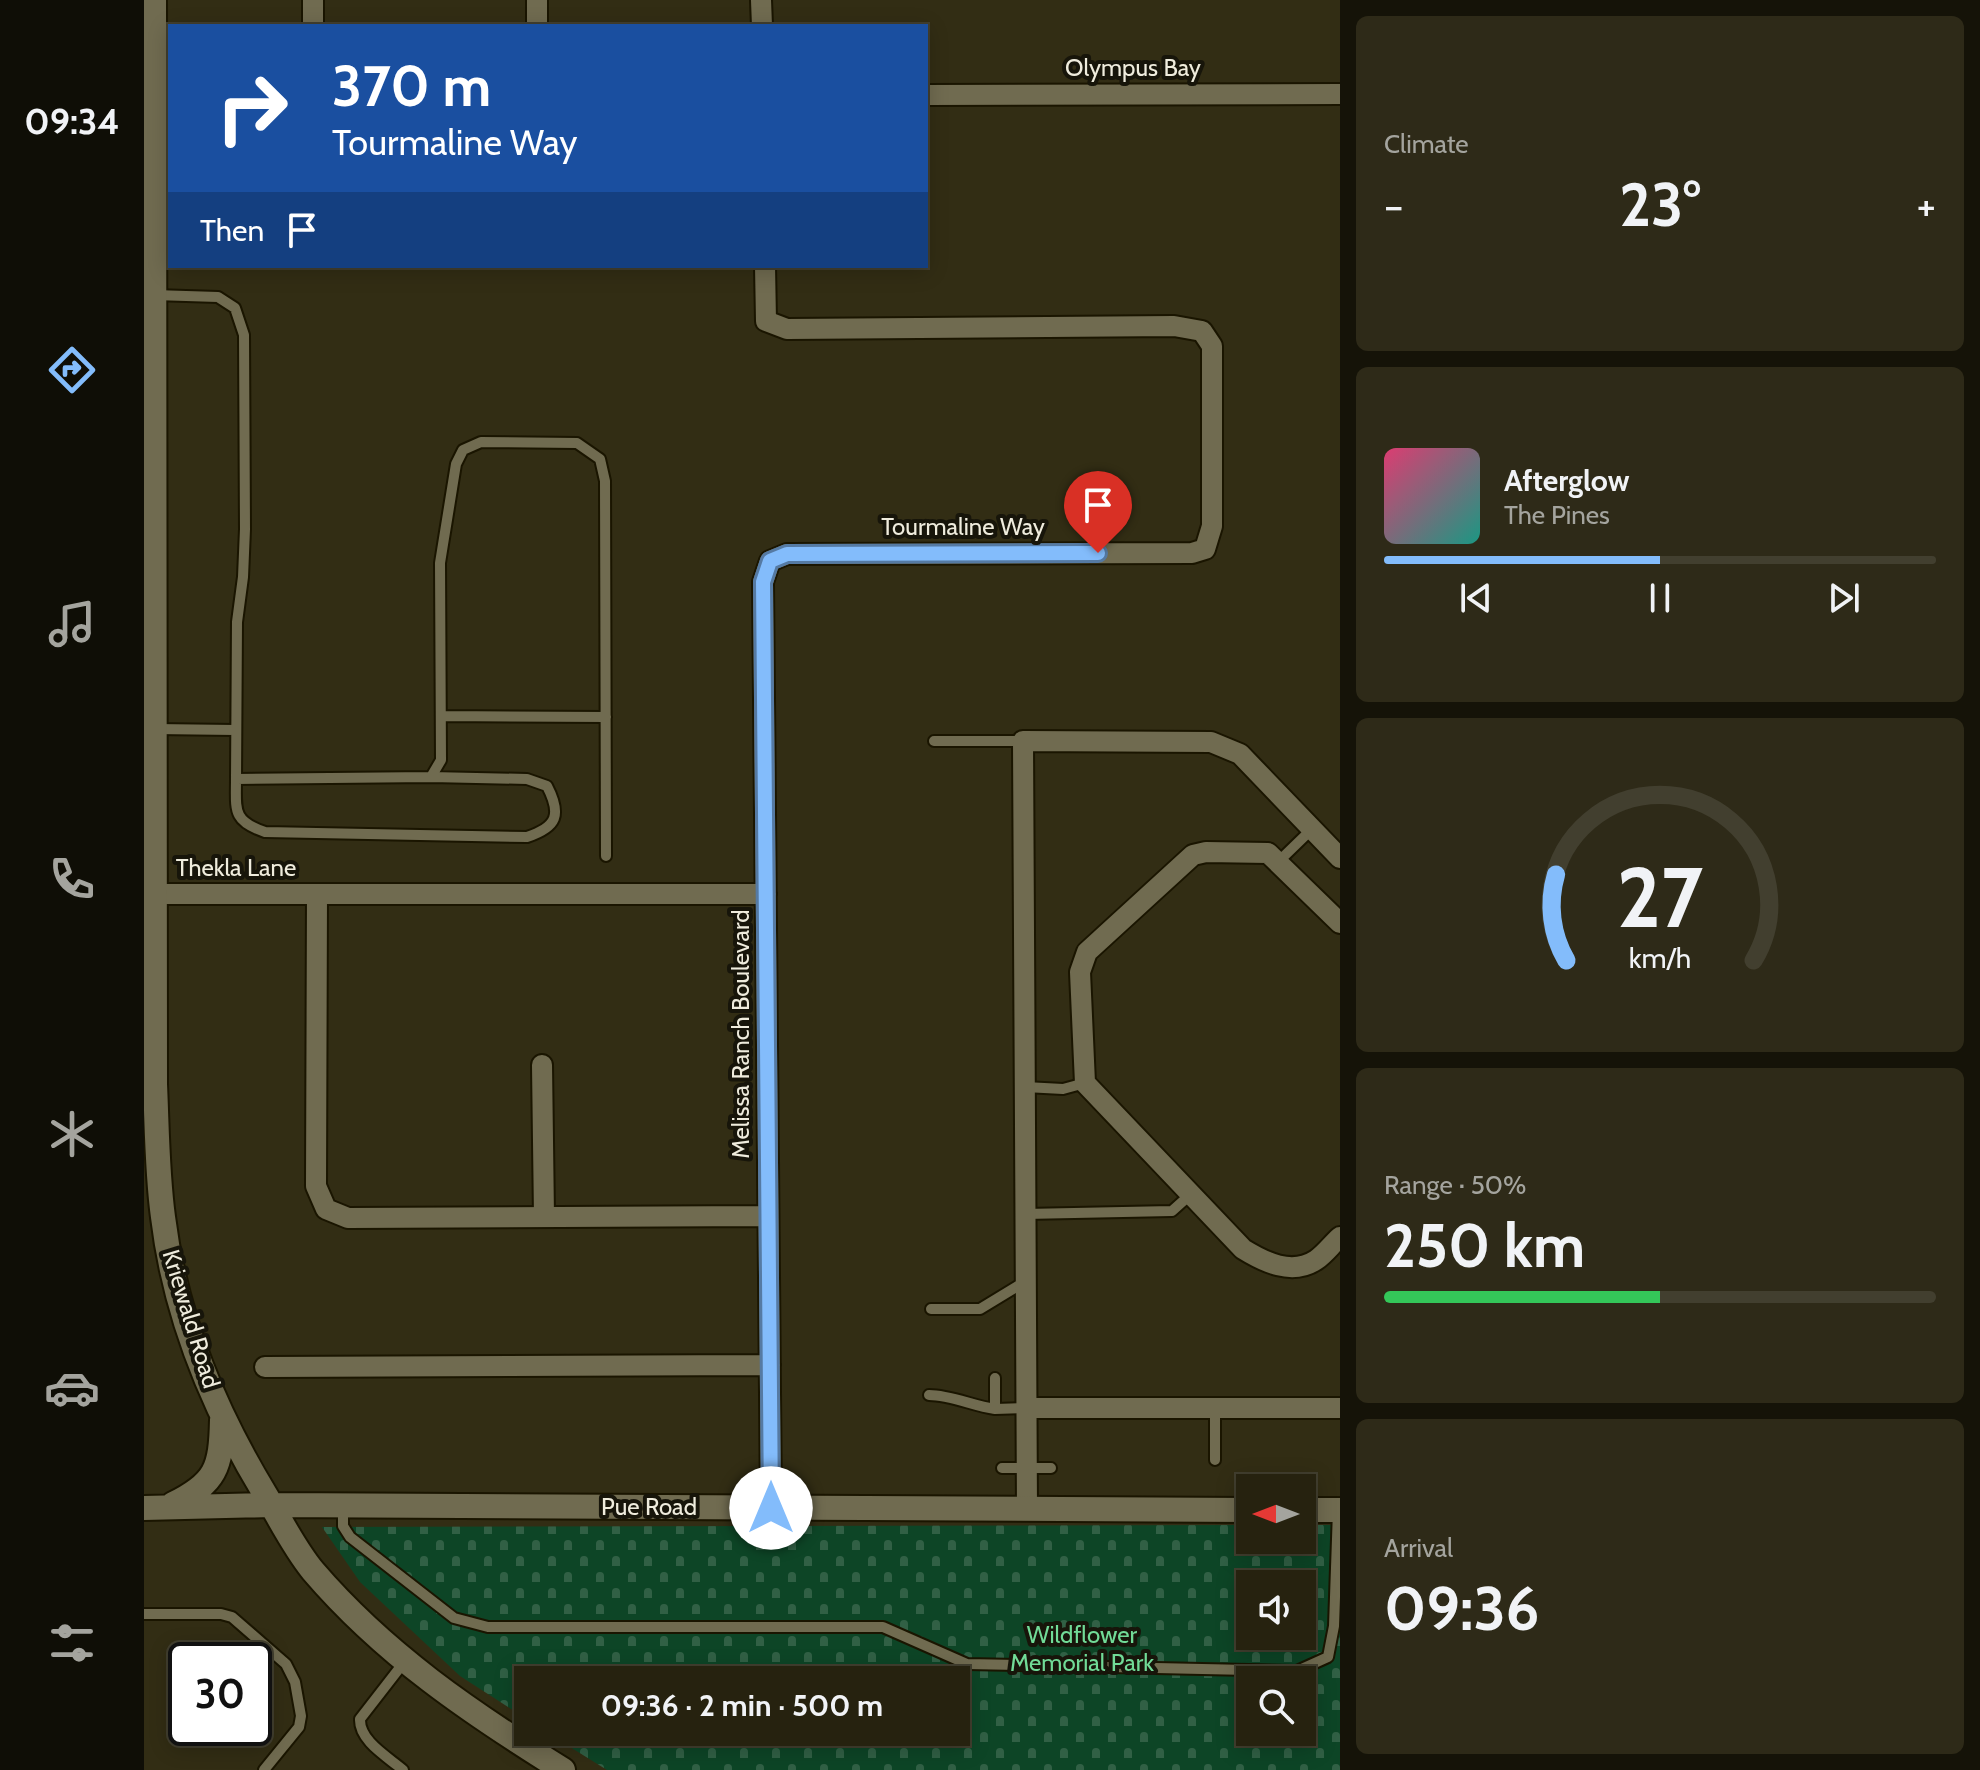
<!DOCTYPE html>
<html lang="en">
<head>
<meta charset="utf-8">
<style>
	body { margin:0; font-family:Cabin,sans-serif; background:#2e2a18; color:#f1f3f6; height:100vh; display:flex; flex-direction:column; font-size:30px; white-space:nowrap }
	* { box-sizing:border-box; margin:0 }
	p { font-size:26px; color:#a4a49e }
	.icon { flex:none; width:44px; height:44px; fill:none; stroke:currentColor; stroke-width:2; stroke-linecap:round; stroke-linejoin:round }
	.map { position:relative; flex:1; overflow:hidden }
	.details { display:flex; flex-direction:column; gap:16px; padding:16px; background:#151308; width:640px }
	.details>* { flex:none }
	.top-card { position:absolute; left:24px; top:24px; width:760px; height:244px; border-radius:0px; box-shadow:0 4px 20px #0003,0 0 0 2px #423f2f; background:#1a4fa0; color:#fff; overflow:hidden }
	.needle { width:52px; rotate:270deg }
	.controls { position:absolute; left:1092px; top:1474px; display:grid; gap:16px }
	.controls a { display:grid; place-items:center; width:80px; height:80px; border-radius:0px; background:#26220f; box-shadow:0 4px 20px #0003,0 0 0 2px #423f2f; font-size:40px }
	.speed { position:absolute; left:24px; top:1642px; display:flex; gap:16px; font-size:40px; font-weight:700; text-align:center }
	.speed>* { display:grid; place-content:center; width:104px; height:104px; border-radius:50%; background:#26220f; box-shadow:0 4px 20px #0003,0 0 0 2px #423f2f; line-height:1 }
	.speed .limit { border:4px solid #111; border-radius:12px; background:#fff; color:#111 }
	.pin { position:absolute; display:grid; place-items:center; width:68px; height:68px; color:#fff; margin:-82px -34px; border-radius:50% 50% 50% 0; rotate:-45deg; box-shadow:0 0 8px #0007 }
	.pin .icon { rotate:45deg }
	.me { position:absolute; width:88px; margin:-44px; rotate:0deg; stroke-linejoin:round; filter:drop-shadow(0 0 6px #0008) }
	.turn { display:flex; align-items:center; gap:28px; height:168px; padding:0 32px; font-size:36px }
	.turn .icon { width:104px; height:104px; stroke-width:2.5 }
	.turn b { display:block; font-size:56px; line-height:68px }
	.then { display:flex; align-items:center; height:76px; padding:0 32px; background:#0003; gap:16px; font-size:30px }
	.big { font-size:60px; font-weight:700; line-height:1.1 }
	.details .card { flex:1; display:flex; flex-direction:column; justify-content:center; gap:12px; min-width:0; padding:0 28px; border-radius:12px; background:#2e2a18 }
	.details .dial { align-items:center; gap:0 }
	.dial svg { height:208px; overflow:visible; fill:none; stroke:#423f2f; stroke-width:7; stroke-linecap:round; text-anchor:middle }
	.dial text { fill:#f1f3f6; stroke:none }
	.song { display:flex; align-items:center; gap:24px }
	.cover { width:96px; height:96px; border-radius:12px; background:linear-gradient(135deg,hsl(340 70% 55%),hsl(170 70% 35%)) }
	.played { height:8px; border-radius:4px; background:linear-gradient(90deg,#83bcfb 50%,#423f2f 50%) }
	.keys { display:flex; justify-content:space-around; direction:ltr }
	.heat { display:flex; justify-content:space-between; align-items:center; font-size:44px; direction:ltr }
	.charge { height:12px; border-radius:6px; background:linear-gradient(90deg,#34c759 50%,#423f2f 0) }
	.trip { position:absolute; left:370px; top:1666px; width:456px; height:80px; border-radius:0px; background:#26220f; box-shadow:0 4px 20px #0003,0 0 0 2px #423f2f; font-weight:700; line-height:80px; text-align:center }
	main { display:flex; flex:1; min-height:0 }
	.tab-bar { display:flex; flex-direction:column; width:144px; justify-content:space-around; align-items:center; background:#0f0e06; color:#a4a49e }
	.tab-bar .icon { width:56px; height:56px }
	.tab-bar .on { color:#83bcfb }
	.tab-bar b { font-size:36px; color:#f1f3f6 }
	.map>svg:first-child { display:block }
	.cemetery { fill:url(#cemetery-stones); fill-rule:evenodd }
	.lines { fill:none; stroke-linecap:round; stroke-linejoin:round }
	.lane-casing { stroke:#1a1500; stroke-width:14 }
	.street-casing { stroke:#1a1500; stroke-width:24 }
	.secondary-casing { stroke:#1a1500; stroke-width:28 }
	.lane { stroke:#706b50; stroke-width:10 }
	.street { stroke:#706b50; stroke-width:20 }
	.secondary { stroke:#706b50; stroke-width:24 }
	.route-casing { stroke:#557aa3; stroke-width:20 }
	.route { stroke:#83bcfb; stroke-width:14 }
	.labels { text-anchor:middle; stroke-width:8; stroke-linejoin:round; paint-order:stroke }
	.street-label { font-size:24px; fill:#efecdd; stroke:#17150a }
	.park-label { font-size:24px; fill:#71db97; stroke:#17150a }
</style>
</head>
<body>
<main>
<nav class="tab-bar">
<b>09:34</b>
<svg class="icon on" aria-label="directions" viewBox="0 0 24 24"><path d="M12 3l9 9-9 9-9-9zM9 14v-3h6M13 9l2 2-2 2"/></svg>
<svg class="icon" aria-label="music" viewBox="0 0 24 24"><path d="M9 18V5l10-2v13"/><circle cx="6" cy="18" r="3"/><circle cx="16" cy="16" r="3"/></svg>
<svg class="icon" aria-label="phone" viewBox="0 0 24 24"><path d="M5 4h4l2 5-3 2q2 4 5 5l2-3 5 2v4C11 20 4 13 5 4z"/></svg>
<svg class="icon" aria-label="climate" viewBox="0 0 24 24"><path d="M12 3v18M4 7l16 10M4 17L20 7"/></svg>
<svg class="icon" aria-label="car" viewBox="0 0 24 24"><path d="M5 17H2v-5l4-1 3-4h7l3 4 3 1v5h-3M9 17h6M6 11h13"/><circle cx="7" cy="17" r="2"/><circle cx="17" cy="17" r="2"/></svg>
<svg class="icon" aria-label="filters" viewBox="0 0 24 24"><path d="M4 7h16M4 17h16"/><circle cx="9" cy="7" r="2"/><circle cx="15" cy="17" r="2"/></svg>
</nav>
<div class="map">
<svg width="1196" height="1770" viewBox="0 0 1196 1770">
	<defs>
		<pattern id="cemetery-stones" width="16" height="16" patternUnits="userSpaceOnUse" patternTransform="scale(2)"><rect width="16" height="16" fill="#0d4526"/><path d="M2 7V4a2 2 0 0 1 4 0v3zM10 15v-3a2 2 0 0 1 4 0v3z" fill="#316045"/></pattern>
	</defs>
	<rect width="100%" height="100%" fill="#322d14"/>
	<!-- cemetery -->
	<path class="cemetery" d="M1106,1525V1540H1158V1525H1196V1770H463L402,1732H812V1680H384V1720L316,1676L216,1582L178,1527ZM1106,1584H1158V1636H1106ZM1106,1680H1158V1732H1106Z"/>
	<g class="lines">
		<!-- lane casing -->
		<g class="lane-casing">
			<path id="lane" d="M10,295L74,297L91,308L100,335L101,529L99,577L93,622L92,779L287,777L297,760L296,563L312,464L319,450L337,442L433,443L456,459L461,481L462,856
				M297,716L462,717
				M11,729L91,730
				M790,741H879
				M92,779C92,810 88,821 121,832L383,837C413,827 418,815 403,786L383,779L287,777
				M1134,862L1168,829
				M881,1087L919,1089L941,1083
				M881,1214L1028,1211L1047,1194
				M787,1309H836L882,1281
				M851,1378V1409L882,1408
				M785,1395C807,1395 829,1406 851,1409
				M1071,1460V1408
				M858,1468H907
				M199,1506V1526L206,1537L310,1618L344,1627H739L823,1664L1153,1671L1184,1657L1190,1626L1194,1510
				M0,1614H77L88,1617L142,1664L151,1682L157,1716L155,1727L120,1770
				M259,1770C244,1757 215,1741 216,1719L261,1661"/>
		</g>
		<!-- street casing -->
		<g class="street-casing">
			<path id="street" d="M169,0V26
				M393,0V26
				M617,0L618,26
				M782,95L1196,94
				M621,266L622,321L643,329L1030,326L1058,331L1068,346V526L1061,549L1048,553L643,554L626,561L619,582L627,1508
				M0,894H622
				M173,894L172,1186L182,1209L204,1218L624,1216
				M1196,923L1124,853L1062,852L1049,855L943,952L936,972L941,1083L1099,1249C1120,1262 1148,1276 1172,1260C1181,1254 1188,1244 1196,1237
				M398,1065L400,1217
				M121,1367L626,1365
				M882,1408H1196
				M883,1509L879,741L1067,742L1096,754L1196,858"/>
		</g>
		<!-- secondary casing -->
		<g class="secondary-casing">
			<path id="secondary" d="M10,0L11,1084C13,1129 13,1173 19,1217C31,1316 70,1410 121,1494C136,1519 150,1548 169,1571C240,1654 327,1713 419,1770
				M29,1504C72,1483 77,1468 78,1420
				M0,1508L127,1505L1106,1510
				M1158,1510H1196"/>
		</g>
		<!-- lane -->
		<use href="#lane" class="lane"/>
		<!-- street -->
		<use href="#street" class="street"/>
		<!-- secondary -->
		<use href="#secondary" class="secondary"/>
	</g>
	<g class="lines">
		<!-- route casing -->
		<g class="route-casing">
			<path id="route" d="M627,1508L619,582L626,561L643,554L954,553"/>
		</g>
		<!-- route -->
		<use href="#route" class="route"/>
	</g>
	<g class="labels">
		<!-- street labels -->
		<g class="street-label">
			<text x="989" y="76">Olympus Bay</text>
			<text x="819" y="535">Tourmaline Way</text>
			<text x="92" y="876">Thekla Lane</text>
			<text transform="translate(597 1034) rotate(-90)" y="8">Melissa Ranch Boulevard</text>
			<text transform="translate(47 1319) rotate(73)" y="8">Kriewald Road</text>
			<text x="505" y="1515">Pue Road</text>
		</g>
		<!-- park labels -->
		<g class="park-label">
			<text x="938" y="1643">Wildflower<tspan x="938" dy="28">Memorial Park</tspan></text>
		</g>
	</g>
</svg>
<div class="controls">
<a><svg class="needle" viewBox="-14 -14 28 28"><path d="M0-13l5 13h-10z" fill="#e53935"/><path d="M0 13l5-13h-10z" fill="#a4a49e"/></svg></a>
<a><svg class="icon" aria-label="sound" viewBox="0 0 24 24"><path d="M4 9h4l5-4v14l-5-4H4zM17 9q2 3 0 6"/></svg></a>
<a><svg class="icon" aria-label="search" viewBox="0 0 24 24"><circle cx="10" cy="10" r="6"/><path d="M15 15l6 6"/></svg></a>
</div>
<div class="speed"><div class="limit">30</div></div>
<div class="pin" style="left:954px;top:553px;background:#d93025"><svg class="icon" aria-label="arrive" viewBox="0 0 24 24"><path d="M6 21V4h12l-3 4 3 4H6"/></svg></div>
<svg class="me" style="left:627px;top:1508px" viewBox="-20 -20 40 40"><circle r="19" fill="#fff"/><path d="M0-13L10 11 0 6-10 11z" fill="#83bcfb"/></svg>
<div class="trip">09:36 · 2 min · 500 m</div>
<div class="top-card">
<div class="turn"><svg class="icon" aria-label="right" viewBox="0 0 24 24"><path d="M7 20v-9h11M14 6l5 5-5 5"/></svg><div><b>370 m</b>Tourmaline Way</div></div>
<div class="then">Then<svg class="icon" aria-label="arrive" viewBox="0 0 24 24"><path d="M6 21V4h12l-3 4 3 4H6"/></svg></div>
</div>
</div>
<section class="details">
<div class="card"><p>Climate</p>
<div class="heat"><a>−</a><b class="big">23°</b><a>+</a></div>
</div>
<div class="card">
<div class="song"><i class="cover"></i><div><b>Afterglow</b><p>The Pines</p></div></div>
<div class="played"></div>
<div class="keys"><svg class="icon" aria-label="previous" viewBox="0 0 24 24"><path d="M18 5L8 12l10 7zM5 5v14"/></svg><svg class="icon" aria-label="pause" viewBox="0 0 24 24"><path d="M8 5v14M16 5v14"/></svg><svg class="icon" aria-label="next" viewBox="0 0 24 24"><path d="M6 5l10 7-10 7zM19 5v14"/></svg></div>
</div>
<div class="card dial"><svg viewBox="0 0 100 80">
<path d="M14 69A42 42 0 1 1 86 69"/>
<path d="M14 69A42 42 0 0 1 10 36" stroke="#83bcfb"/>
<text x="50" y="56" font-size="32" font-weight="700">27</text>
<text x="50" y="72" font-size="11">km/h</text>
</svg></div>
<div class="card"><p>Range · 50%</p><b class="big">250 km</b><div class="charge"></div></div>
<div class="card"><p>Arrival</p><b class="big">09:36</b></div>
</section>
</main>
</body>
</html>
